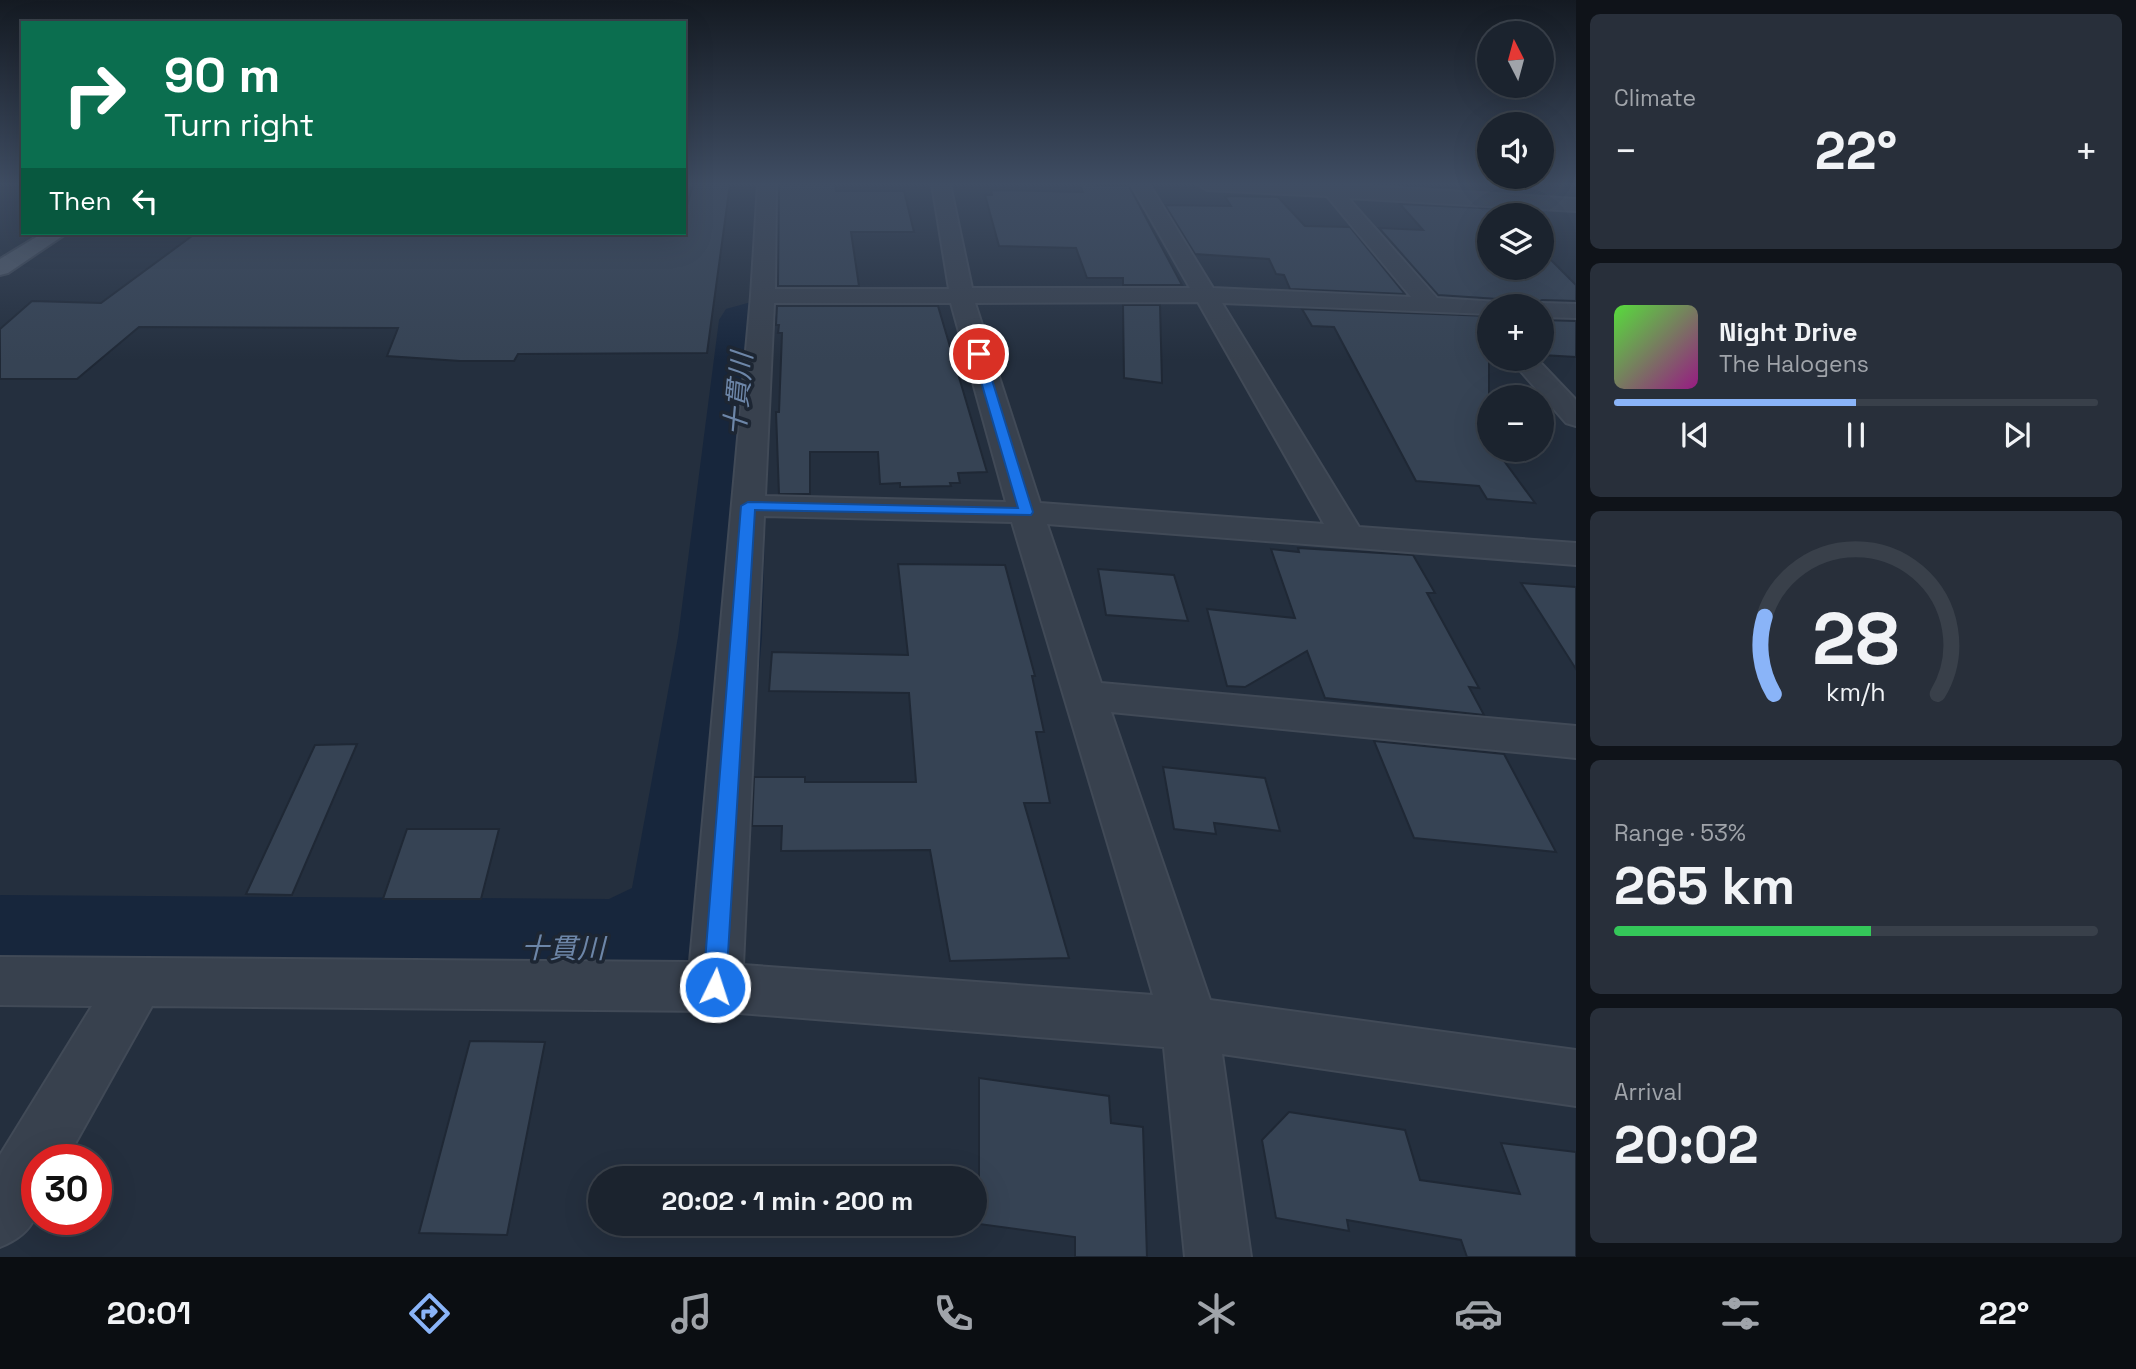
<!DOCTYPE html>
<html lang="en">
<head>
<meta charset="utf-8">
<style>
	body { margin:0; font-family:"Space Grotesk","Noto Sans JP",sans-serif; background:#282f3a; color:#f1f3f6; height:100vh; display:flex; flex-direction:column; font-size:26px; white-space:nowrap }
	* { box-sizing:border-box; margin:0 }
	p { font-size:23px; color:#a0a4aa }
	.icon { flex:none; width:38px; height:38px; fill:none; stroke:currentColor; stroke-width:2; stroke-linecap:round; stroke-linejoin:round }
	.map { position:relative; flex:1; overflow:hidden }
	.drawer { display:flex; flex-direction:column; gap:14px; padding:14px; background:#0f1319; width:560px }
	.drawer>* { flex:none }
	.guide { position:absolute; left:21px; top:21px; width:665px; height:214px; border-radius:0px; box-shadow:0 7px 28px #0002,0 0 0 2px #39404a; background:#0b6e4f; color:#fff; overflow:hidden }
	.needle { width:46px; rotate:354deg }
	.controls { position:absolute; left:1477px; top:21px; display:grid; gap:14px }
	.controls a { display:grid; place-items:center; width:77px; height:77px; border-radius:50%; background:#1b232e; box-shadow:0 7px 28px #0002,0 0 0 2px #39404a; font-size:35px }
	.speed { position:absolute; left:21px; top:1144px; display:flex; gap:14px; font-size:35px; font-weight:700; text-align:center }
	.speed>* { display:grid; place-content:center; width:91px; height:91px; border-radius:50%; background:#1b232e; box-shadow:0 7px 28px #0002,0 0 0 2px #39404a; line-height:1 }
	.speed .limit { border:10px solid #d22; background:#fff; color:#111 }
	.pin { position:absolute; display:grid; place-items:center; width:60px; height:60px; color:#fff; margin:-30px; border:4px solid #fff; border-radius:50%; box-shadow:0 2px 7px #0007 }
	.me { position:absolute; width:77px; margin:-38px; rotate:4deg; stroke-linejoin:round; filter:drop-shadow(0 0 5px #0008) }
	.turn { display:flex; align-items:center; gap:24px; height:147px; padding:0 28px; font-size:32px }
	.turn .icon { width:91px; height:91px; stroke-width:2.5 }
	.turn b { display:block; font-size:49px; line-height:60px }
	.then { display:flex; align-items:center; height:66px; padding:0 28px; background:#0003; gap:14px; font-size:26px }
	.big { font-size:52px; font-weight:600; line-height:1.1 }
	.drawer .card { flex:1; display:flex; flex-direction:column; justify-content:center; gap:10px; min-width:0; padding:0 24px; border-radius:10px; background:#282f3a }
	.drawer .dial { align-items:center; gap:0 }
	.dial svg { height:182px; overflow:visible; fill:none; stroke:#39404a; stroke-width:7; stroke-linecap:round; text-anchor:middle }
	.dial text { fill:#f1f3f6; stroke:none }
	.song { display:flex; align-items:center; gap:21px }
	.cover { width:84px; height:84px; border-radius:10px; background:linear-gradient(135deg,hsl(110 70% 55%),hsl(310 70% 35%)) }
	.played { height:7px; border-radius:4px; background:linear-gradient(90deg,#8ab4f8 50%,#39404a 50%) }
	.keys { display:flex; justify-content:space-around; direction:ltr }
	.heat { display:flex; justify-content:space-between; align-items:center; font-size:38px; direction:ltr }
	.charge { height:10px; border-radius:5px; background:linear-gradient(90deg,#34c759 53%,#39404a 0) }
	.trip { position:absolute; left:588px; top:1166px; width:399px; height:70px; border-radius:35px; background:#1b232e; box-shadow:0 7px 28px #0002,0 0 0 2px #39404a; font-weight:600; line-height:70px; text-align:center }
	.menu { display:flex; height:112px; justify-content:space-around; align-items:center; background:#0b0e12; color:#a0a4aa }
	.menu .icon { width:49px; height:49px }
	.menu .selected { color:#8ab4f8 }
	.menu b { font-size:32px; color:#f1f3f6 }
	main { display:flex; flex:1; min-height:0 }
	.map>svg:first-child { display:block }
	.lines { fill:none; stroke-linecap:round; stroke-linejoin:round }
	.river { fill:#17263c; fill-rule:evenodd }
	.building { fill:#364354; stroke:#1f2835; stroke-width:2 }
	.minor-casing { stroke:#414a57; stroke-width:4 }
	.major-casing { stroke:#414a57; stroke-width:4 }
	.minor { fill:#38414e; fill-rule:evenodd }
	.major { fill:#56606e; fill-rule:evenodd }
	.route { fill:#1a73e8; stroke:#114b97; stroke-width:2 }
	.labels { text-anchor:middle; stroke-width:7; stroke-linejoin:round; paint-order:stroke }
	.water-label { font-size:28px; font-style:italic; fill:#6d86a8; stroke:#1d2633 }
</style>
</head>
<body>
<main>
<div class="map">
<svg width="1576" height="1257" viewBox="0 0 1576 1257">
	<rect width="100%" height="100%" fill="#242f3e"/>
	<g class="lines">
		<!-- river -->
		<path class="river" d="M751,302L770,307L777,318L771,327L762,637L737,915L721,948L660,982L620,997L0,991V895L609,899L632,888L678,637L719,320L726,309Z"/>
	</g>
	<!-- building -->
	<path class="building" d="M693,184H730L707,353L518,354L514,361H460L387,356L398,328L139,327L77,379H0V329L32,301L101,303L196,233H684V216Z
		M779,184H835L836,191H904L914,232H851L859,286H778Z
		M1079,184L1129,186L1182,285H1123V278H1087L1076,248L999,246L985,195H992L991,190L1083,192Z
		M1230,196L1278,197L1305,226L1350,227L1405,294L1290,289L1284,275L1276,274L1269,259L1195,254L1165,205L1231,206L1225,197Z
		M1400,204L1501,209L1506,215H1489V268H1542V251L1576,285V301L1542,300L1529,306H1504L1498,299L1438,295L1379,228L1423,230Z
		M1123,305H1160L1162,383L1124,378Z
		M777,306H938L987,472L958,473L960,483H950L951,486L900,487V483L880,484L878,452H810V494H779L776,412H779L782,333H778L779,325H776Z
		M1302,309L1489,316V450H1496L1535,503L1487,499L1479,486L1416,481L1334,327L1312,326Z
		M1542,320L1576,321V357L1542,355Z
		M1298,548L1413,555L1435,593H1427L1479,688L1469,687L1484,715L1325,698L1307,651L1245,687L1227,686L1207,609L1295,618L1271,549L1299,552Z
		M898,564L1005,565L1035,676H1032L1044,732H1036L1050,803H1024L1069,958L950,961L930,850L781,851L782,826H752L754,777H805V782H916L909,693L769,691L772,652L908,655Z
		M1098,569L1174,575L1188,621L1106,615Z
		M1521,583L1576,587V669Z
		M1374,741L1504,754L1556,852L1414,838Z
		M357,744L292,895L246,894L315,745Z
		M1163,767L1265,778L1280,831L1214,823L1216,834L1174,829Z
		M407,829H499L481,899H383Z
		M470,1041L545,1042L507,1235L419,1233Z
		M979,1078L1109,1096L1111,1123L1143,1127L1147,1257H1075V1237L979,1224Z
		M1289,1112L1405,1130L1420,1180L1520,1194L1501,1143L1576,1152V1257H1467L1461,1240L1347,1220L1349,1231L1276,1218L1262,1140Z"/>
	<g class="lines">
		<!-- minor casing -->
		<g class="minor-casing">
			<path id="minor" d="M758,184H776L775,289H949L932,184H950L972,288H1190L1131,184H1149L1213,288L1411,297L1327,196L1207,190L1198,184H1336L1576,199V211L1348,198L1437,298L1498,302L1501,306H1489V314L1222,303L1359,527L1576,543V565L1047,524L1101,683L1576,726V758L1111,712L1210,1000L1576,1050V1106L1222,1054L1251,1257H1185L1164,1047L715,1011L152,1006L66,1160H37C37,1204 46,1228 0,1247V1155L92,1006L0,1005V957L690,962L751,296ZM1198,302L1324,524L1040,503L975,303ZM774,303H951L1006,502L765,496ZM764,516L1012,522L1153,995L743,965Z
				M1542,303L1576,304V318L1542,317V306H1532Z
				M1510,359H1537L1576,400V426L1566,423Z"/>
		</g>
		<!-- major casing -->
		<g class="major-casing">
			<path id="major" d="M43,233H67L8,273L0,275V259Z"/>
		</g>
		<!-- minor -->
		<use href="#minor" class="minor"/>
		<!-- major -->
		<use href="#major" class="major"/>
	</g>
	<!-- sky -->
	<linearGradient id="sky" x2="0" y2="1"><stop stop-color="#141a22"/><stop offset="0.51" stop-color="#3f4d63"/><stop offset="1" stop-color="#3f4d63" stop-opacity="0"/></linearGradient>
	<rect width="1576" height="360" fill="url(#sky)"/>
	<!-- route -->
	<path class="route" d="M979,351L984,354L1033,512L1031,515L755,510L726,987L723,994L715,997L707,994L703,987L741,506L748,502L1018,508L973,354Z"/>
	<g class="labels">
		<!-- water labels -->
		<g class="water-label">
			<text transform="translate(738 394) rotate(-85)" y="10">十貫川</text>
			<text x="563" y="958">十貫川</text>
		</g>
	</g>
</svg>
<div class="controls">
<a><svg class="needle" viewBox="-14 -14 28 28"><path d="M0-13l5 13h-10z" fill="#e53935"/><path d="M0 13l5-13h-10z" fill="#a0a4aa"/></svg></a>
<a><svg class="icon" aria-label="sound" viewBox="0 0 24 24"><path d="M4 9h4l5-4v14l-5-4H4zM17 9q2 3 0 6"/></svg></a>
<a><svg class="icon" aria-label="layers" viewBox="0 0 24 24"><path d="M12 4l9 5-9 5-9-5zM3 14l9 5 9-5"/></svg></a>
<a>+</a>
<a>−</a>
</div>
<div class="speed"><div class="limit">30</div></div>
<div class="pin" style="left:979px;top:354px;background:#d93025"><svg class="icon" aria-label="arrive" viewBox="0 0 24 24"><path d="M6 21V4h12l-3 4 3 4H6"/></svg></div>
<svg class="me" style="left:715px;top:987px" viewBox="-20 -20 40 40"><circle r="17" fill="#1a73e8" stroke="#fff" stroke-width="3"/><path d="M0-11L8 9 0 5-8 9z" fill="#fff"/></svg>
<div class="trip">20:02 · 1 min · 200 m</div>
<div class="guide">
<div class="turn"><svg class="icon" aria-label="right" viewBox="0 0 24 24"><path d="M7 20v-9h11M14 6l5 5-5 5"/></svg><div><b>90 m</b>Turn right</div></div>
<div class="then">Then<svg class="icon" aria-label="left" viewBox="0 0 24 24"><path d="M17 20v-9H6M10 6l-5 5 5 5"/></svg></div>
</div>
</div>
<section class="drawer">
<div class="card"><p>Climate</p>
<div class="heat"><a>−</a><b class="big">22°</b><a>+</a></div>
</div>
<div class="card">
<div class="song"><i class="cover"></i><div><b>Night Drive</b><p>The Halogens</p></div></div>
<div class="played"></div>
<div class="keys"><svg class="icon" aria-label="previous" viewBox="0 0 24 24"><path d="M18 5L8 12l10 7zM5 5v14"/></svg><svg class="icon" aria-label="pause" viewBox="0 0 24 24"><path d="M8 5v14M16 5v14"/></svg><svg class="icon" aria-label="next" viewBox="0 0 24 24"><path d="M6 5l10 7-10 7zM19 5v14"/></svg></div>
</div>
<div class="card dial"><svg viewBox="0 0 100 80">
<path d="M14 69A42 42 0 1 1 86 69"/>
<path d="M14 69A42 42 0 0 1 10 35" stroke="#8ab4f8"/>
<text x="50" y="56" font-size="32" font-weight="700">28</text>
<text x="50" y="72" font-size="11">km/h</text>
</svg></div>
<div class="card"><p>Range · 53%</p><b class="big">265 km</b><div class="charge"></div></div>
<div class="card"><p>Arrival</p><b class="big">20:02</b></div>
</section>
</main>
<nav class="menu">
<b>20:01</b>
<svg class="icon selected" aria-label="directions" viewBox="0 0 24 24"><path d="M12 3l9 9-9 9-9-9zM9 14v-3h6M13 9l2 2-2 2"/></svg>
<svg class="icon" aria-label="music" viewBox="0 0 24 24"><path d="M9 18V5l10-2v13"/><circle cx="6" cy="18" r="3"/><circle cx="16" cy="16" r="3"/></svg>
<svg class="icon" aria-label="phone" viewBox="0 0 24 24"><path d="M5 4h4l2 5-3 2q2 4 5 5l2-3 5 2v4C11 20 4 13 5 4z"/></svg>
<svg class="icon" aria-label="climate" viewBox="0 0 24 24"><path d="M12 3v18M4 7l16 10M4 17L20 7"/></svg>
<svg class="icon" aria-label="car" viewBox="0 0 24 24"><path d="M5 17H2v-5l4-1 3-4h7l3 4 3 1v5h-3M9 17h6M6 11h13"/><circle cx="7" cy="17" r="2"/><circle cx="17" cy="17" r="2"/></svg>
<svg class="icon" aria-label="filters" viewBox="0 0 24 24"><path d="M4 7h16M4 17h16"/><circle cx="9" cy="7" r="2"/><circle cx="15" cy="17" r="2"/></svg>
<b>22°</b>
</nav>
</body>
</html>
